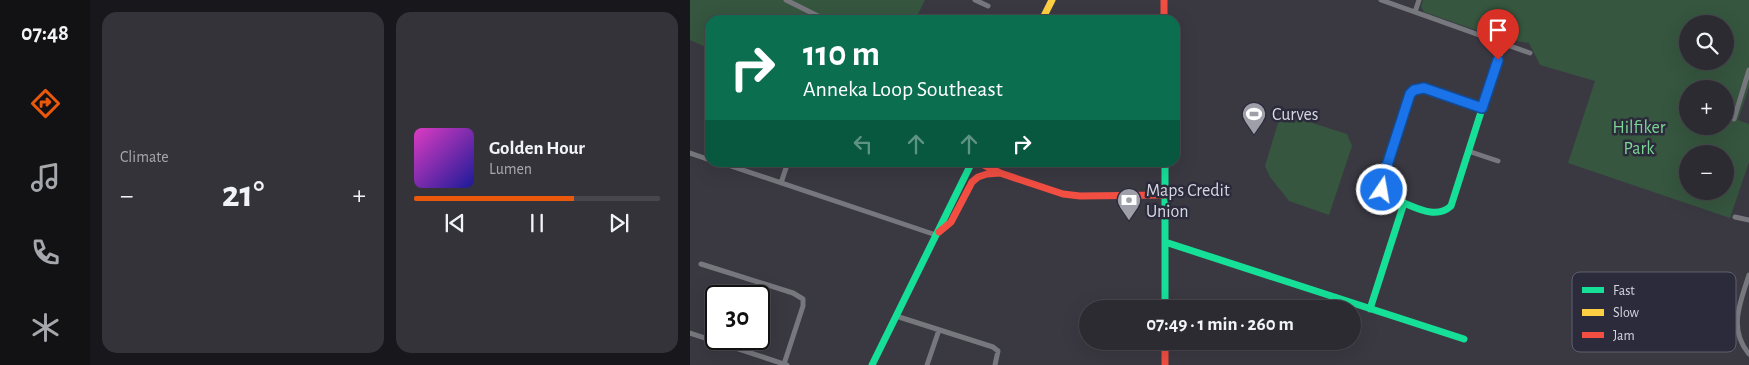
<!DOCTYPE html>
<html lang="en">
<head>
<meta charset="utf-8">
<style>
	body { margin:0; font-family:"Alegreya Sans",sans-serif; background:#34333a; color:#f1f3f6; height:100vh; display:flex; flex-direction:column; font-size:19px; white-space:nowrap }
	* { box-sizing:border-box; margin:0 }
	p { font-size:16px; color:#a6a7ac }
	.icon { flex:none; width:28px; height:28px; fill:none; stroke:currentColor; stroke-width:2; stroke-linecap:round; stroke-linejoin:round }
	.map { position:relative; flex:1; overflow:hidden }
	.panel { display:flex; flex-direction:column; gap:12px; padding:12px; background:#18181c; width:600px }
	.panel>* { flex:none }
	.top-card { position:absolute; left:15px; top:15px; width:475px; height:152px; border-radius:15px; box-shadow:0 5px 20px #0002,0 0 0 1px #48474d; background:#0b6e4f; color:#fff; overflow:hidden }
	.tools { position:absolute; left:989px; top:15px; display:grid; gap:10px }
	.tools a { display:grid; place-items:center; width:55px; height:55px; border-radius:50%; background:#2c2b32; box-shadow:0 5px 20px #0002,0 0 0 1px #48474d; font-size:25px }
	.speed { position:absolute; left:15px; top:285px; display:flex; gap:10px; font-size:25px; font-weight:700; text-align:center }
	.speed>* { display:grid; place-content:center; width:65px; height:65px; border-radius:50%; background:#2c2b32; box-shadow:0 5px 20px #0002,0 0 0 1px #48474d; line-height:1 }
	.speed .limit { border:2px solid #111; border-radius:8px; background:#fff; color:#111 }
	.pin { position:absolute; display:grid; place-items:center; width:42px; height:42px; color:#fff; margin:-51px -21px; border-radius:50% 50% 50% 0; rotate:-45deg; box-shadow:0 0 5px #0007 }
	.pin .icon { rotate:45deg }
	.me { position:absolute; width:55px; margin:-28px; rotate:12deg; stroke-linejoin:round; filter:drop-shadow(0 0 4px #0008) }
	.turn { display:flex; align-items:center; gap:18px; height:105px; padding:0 15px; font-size:22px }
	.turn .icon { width:65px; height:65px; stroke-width:2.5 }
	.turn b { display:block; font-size:35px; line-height:42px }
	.lanes { display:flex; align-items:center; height:48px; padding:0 15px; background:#0003; justify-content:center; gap:25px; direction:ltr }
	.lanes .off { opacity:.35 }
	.big { font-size:38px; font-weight:700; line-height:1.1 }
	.panel .widget { flex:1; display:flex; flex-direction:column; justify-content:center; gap:8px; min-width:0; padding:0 18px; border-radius:15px; background:#34333a }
	.song { display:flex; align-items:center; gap:15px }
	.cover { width:60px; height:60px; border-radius:8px; background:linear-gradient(135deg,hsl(310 70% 55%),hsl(240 70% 35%)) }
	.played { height:5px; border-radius:2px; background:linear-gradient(90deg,#ea580c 65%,#48474d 65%) }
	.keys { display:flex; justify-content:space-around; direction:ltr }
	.heat { display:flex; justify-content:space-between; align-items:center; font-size:28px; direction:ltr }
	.panel .tiles { flex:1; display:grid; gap:12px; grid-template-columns:repeat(2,1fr) }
	.trip { position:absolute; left:389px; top:300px; width:282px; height:50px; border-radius:25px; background:#2c2b32; box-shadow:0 5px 20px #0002,0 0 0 1px #48474d; font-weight:700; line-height:50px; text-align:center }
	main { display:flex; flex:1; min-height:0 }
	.tabs { display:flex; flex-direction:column; width:90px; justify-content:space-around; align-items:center; background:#121114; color:#a6a7ac }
	.tabs .icon { width:35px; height:35px }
	.tabs .current { color:#ea580c }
	.tabs b { font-size:22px; color:#f1f3f6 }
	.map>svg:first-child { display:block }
	.green { fill:#36563f; fill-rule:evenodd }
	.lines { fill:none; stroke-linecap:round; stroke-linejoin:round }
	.street { stroke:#77777e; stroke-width:5 }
	.fast { stroke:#16e098; stroke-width:7 }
	.slow { stroke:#ffcf43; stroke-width:7 }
	.jam { stroke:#f24e42; stroke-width:7 }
	.route-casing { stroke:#114b97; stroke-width:12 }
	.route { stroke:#1a73e8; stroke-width:9 }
	.labels { text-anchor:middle; stroke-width:5; stroke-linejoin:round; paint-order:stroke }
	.poi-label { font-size:18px; fill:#d6d6e1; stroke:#2c2b3c; text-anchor:start }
	.park-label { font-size:18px; fill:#7cd595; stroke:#2c2b3c }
	.key { fill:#2c2b3c; stroke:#5f5e6e; stroke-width:1 }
	.key-label { font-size:14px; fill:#d6d6e1 }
</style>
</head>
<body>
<main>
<nav class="tabs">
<b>07:48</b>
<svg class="icon current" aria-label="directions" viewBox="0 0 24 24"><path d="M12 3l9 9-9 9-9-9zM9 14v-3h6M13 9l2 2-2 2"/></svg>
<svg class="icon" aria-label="music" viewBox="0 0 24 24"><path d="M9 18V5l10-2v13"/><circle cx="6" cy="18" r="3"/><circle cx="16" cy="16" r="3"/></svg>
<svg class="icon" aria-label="phone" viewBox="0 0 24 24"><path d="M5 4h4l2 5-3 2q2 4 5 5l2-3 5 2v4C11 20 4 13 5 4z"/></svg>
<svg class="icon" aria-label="climate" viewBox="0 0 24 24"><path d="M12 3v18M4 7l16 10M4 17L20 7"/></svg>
</nav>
<section class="panel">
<div class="tiles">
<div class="widget"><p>Climate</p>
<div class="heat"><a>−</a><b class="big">21°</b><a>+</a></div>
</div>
<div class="widget">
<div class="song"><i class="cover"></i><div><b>Golden Hour</b><p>Lumen</p></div></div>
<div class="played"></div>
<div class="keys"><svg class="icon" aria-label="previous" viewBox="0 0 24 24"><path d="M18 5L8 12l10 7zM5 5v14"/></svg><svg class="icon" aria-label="pause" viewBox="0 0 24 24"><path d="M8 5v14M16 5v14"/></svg><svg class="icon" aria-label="next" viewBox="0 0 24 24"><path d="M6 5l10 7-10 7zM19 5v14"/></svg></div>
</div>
</div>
</section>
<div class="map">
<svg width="1059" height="365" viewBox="0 0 1059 365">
	<rect width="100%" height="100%" fill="#3a3942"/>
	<!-- green -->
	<path class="green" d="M0,0H235L225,20H20V49L0,40Z
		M733,0H1059V87L1048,120L1059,124V162L1040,218L878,163L905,81L850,65L839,43L809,38L734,12L731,7ZM998,24H1035V61H998ZM998,89H1035V126H998ZM998,154H1035V191H998Z
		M591,113L657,134L662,146L639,215L599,201L580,177L575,166Z"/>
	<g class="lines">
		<!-- street -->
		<path class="street" d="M96,0L136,20
			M285,0L298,6
			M691,0L840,53
			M725,12L729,0
			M231,18L236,20
			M1044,119L1059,70
			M778,151L808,161
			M0,153L20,160
			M29,162L246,235
			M91,183L98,162
			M714,203L701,199L693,194L691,184L721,93L724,90L734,88L792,108
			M1045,217L1059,220
			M11,264L103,293L113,299V306L94,364
			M1059,275C1050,303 1038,329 1059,354
			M206,316L303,347L308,351L305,365
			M0,333L97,365
			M237,365L249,330"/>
		<!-- fast -->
		<path class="fast" d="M475,162V309
			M475,242L774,339
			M680,309L714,203C729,209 747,219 761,206L813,43
			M182,365L282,162"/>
		<!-- slow -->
		<path class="slow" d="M352,20L362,0"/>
		<!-- jam -->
		<path class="jam" d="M474,0V20
			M288,162L310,173L373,194L390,196L475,195
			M249,232L261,222L282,182L288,177L297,174L310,173
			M475,341V365"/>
	</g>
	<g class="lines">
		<!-- route casing -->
		<g class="route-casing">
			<path id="route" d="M692,190L691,184L720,94L724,90L734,88L792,108L808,60"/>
		</g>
		<!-- route -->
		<use href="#route" class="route"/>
	</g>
	<!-- icons -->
	<defs>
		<g id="stadium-pin" transform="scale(1.25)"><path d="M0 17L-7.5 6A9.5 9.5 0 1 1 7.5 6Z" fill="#9f9fa9" stroke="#2c2b3c"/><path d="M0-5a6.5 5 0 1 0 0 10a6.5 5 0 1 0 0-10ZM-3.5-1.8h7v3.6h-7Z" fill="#fff"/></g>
		<g id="bank-pin" transform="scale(1.25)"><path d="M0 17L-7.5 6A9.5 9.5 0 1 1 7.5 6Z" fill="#9f9fa9" stroke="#2c2b3c"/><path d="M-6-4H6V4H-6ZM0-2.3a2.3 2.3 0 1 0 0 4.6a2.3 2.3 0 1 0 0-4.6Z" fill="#fff"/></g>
	</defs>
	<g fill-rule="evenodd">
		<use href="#stadium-pin" x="564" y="114"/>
		<use href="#bank-pin" x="439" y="200"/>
	</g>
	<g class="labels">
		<!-- poi labels -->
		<g class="poi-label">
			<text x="582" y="120">Curves</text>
			<text x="456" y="196">Maps Credit<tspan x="456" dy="21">Union</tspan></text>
		</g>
		<!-- park labels -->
		<g class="park-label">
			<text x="949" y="133">Hilfiker<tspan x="949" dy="21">Park</tspan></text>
		</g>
	</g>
	<!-- legend -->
	<rect x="882" y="272" width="164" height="80" rx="8" class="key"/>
	<rect x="892" y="287" width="22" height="6" fill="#16e098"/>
	<rect x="892" y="309" width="22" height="7" fill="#ffcf43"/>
	<rect x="892" y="332" width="22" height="6" fill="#f24e42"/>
	<g class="key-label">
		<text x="923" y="295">Fast</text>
		<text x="923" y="317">Slow</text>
		<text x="923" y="340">Jam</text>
	</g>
</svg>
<div class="tools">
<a><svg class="icon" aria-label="search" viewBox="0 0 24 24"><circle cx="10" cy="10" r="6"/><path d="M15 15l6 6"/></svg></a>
<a>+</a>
<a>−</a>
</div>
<div class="speed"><div class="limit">30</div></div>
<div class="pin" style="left:808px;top:60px;background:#d93025"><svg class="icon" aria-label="arrive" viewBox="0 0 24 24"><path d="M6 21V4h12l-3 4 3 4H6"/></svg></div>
<svg class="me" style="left:692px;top:190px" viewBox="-20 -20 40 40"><circle r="17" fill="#1a73e8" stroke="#fff" stroke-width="3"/><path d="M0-11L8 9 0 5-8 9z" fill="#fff"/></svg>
<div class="trip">07:49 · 1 min · 260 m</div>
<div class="top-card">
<div class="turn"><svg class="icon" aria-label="right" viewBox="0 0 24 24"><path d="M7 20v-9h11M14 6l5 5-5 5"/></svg><div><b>110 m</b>Anneka Loop Southeast</div></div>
<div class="lanes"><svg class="icon off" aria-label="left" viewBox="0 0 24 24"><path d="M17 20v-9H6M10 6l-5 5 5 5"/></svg><svg class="icon off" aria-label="ahead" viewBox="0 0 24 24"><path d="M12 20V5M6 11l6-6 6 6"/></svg><svg class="icon off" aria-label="ahead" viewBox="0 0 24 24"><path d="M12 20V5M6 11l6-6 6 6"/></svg><svg class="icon" aria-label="right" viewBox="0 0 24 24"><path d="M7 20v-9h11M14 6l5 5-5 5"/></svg></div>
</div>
</div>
</main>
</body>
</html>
